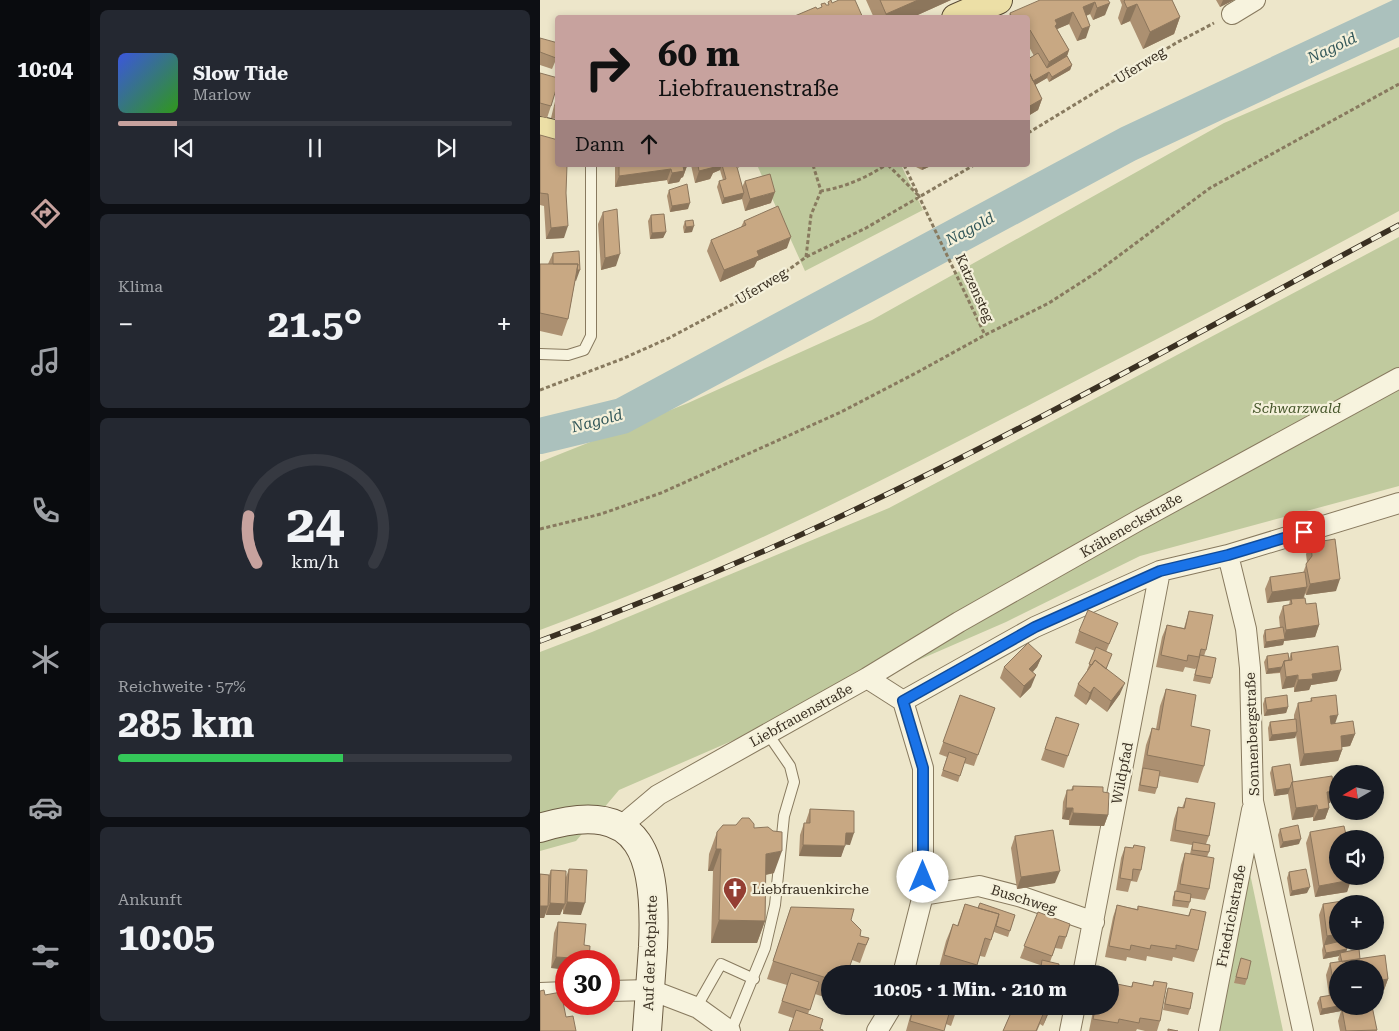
<!DOCTYPE html>
<html lang="de">
<head>
<meta charset="utf-8">
<style>
	body { margin:0; font-family:"Roboto Serif",serif; background:#242831; color:#f1f3f6; height:100vh; display:flex; flex-direction:column; font-size:19px; white-space:nowrap }
	* { box-sizing:border-box; margin:0 }
	p { font-size:16px; color:#9ea1a6 }
	.icon { flex:none; width:28px; height:28px; fill:none; stroke:currentColor; stroke-width:2; stroke-linecap:round; stroke-linejoin:round }
	.map { position:relative; flex:1; overflow:hidden }
	.details { display:flex; flex-direction:column; gap:10px; padding:10px; background:#0d0f14; width:450px }
	.details>* { flex:none }
	.banner { position:absolute; left:15px; top:15px; width:475px; height:152px; border-radius:5px; box-shadow:0 2px 8px #0003; background:#c7a29e; color:#111; overflow:hidden }
	.needle { width:32px; rotate:261deg }
	.buttons { position:absolute; left:789px; top:765px; display:grid; gap:10px }
	.buttons a { display:grid; place-items:center; width:55px; height:55px; border-radius:50%; background:#171b24; box-shadow:0 2px 8px #0003; font-size:25px }
	.speed { position:absolute; left:15px; top:950px; display:flex; gap:10px; font-size:25px; font-weight:700; text-align:center }
	.speed>* { display:grid; place-content:center; width:65px; height:65px; border-radius:50%; background:#171b24; box-shadow:0 2px 8px #0003; line-height:1 }
	.speed .limit { border:8px solid #d22; background:#fff; color:#111 }
	.pin { position:absolute; display:grid; place-items:center; width:42px; height:42px; color:#fff; margin:-21px; border-radius:10px; box-shadow:0 2px 8px #0006 }
	.me { position:absolute; width:55px; margin:-28px; rotate:0deg; stroke-linejoin:round; filter:drop-shadow(0 0 4px #0008) }
	.turn { display:flex; align-items:center; gap:18px; height:105px; padding:0 20px; font-size:22px }
	.turn .icon { width:65px; height:65px; stroke-width:2.5 }
	.turn b { display:block; font-size:35px; line-height:42px }
	.then { display:flex; align-items:center; height:48px; padding:0 20px; background:#0003; gap:10px; font-size:19px }
	.big { font-size:38px; font-weight:700; line-height:1.1 }
	.details .widget { flex:1; display:flex; flex-direction:column; justify-content:center; gap:8px; min-width:0; padding:0 18px; border-radius:8px; background:#242831 }
	.details .dial { align-items:center; gap:0 }
	.dial svg { height:130px; overflow:visible; fill:none; stroke:#363941; stroke-width:7; stroke-linecap:round; text-anchor:middle }
	.dial text { fill:#f1f3f6; stroke:none }
	.song { display:flex; align-items:center; gap:15px }
	.cover { width:60px; height:60px; border-radius:8px; background:linear-gradient(135deg,hsl(230 70% 55%),hsl(110 70% 35%)) }
	.played { height:5px; border-radius:2px; background:linear-gradient(90deg,#c7a29e 15%,#363941 15%) }
	.keys { display:flex; justify-content:space-around; direction:ltr }
	.heat { display:flex; justify-content:space-between; align-items:center; font-size:28px; direction:ltr }
	.charge { height:8px; border-radius:4px; background:linear-gradient(90deg,#34c759 57%,#363941 0) }
	.trip { position:absolute; left:281px; top:965px; width:298px; height:50px; border-radius:25px; background:#171b24; box-shadow:0 2px 8px #0003; font-weight:700; line-height:50px; text-align:center }
	main { display:flex; flex:1; min-height:0 }
	.tab-bar { display:flex; flex-direction:column; width:90px; justify-content:space-around; align-items:center; background:#090b0e; color:#9ea1a6 }
	.tab-bar .icon { width:35px; height:35px }
	.tab-bar .selected { color:#c7a29e }
	.tab-bar b { font-size:22px; color:#f1f3f6 }
	.map>svg:first-child { display:block }
	.green { fill:#c0ca9e }
	.lines { fill:none; stroke-linecap:round; stroke-linejoin:round }
	.river { stroke:#abc1bd; stroke-width:36 }
	.lane-casing { stroke:#887a5f; stroke-width:12 }
	.street-casing { stroke:#887a5f; stroke-width:22 }
	.secondary-casing { stroke:#6b5b42; stroke-width:30 }
	.primary-casing { stroke:#574833; stroke-width:30 }
	.path { stroke:#887a5f; stroke-width:3; stroke-dasharray:4 2.5; stroke-linecap:butt }
	.lane { stroke:#f7f3de; stroke-width:10 }
	.street { stroke:#f7f3de; stroke-width:20 }
	.secondary { stroke:#f7f3de; stroke-width:28 }
	.primary { stroke:#ecdfa6; stroke-width:28 }
	.rail-casing { stroke:#3a3022; stroke-width:5.5 }
	.rail { stroke:#f4f0da; stroke-width:4; stroke-dasharray:11; stroke-linecap:butt }
	.wall { fill:#ac9071 }
	.shaded-wall { fill:#8c765c }
	.building { fill:#c8a883; stroke:#8c765c }
	.route-casing { stroke:#114b97; stroke-width:12 }
	.route { stroke:#1a73e8; stroke-width:9 }
	.labels { text-anchor:middle; stroke-width:4.5; stroke-linejoin:round; paint-order:stroke }
	.street-label { font-size:14px; fill:#3a3022; stroke:#f4f0da }
	.park-label { font-size:14px; font-style:italic; fill:#45552a; stroke:#f4f0da }
	.poi-label { font-size:14px; fill:#3a3022; stroke:#f4f0da; text-anchor:start }
	.water-label { font-size:15px; font-style:italic; fill:#325759; stroke:#f4f0da }
</style>
</head>
<body>
<main>
<nav class="tab-bar">
<b>10:04</b>
<svg class="icon selected" aria-label="directions" viewBox="0 0 24 24"><path d="M12 3l9 9-9 9-9-9zM9 14v-3h6M13 9l2 2-2 2"/></svg>
<svg class="icon" aria-label="music" viewBox="0 0 24 24"><path d="M9 18V5l10-2v13"/><circle cx="6" cy="18" r="3"/><circle cx="16" cy="16" r="3"/></svg>
<svg class="icon" aria-label="phone" viewBox="0 0 24 24"><path d="M5 4h4l2 5-3 2q2 4 5 5l2-3 5 2v4C11 20 4 13 5 4z"/></svg>
<svg class="icon" aria-label="climate" viewBox="0 0 24 24"><path d="M12 3v18M4 7l16 10M4 17L20 7"/></svg>
<svg class="icon" aria-label="car" viewBox="0 0 24 24"><path d="M5 17H2v-5l4-1 3-4h7l3 4 3 1v5h-3M9 17h6M6 11h13"/><circle cx="7" cy="17" r="2"/><circle cx="17" cy="17" r="2"/></svg>
<svg class="icon" aria-label="filters" viewBox="0 0 24 24"><path d="M4 7h16M4 17h16"/><circle cx="9" cy="7" r="2"/><circle cx="15" cy="17" r="2"/></svg>
</nav>
<section class="details">
<div class="widget">
<div class="song"><i class="cover"></i><div><b>Slow Tide</b><p>Marlow</p></div></div>
<div class="played"></div>
<div class="keys"><svg class="icon" aria-label="previous" viewBox="0 0 24 24"><path d="M18 5L8 12l10 7zM5 5v14"/></svg><svg class="icon" aria-label="pause" viewBox="0 0 24 24"><path d="M8 5v14M16 5v14"/></svg><svg class="icon" aria-label="next" viewBox="0 0 24 24"><path d="M6 5l10 7-10 7zM19 5v14"/></svg></div>
</div>
<div class="widget"><p>Klima</p>
<div class="heat"><a>−</a><b class="big">21.5°</b><a>+</a></div>
</div>
<div class="widget dial"><svg viewBox="0 0 100 80">
<path d="M14 69A42 42 0 1 1 86 69"/>
<path d="M14 69A42 42 0 0 1 9 40" stroke="#c7a29e"/>
<text x="50" y="56" font-size="32" font-weight="700">24</text>
<text x="50" y="72" font-size="11">km/h</text>
</svg></div>
<div class="widget"><p>Reichweite · 57%</p><b class="big">285 km</b><div class="charge"></div></div>
<div class="widget"><p>Ankunft</p><b class="big">10:05</b></div>
</section>
<div class="map">
<svg width="859" height="1031" viewBox="0 0 859 1031">
	<rect width="100%" height="100%" fill="#ede6ca"/>
	<!-- green -->
	<path class="green" d="M859,47V211C740,276 618,338 497,401C335,485 172,567 0,630V462L148,403L332,320L684,123Z
		M217,165H361L383,210L265,271Z
		M859,237V486L600,556L466,622L79,790L36,841L0,851V652L52,632L349,508Z
		M708,864L743,1031H677Z"/>
	<g class="lines">
		<!-- river -->
		<path class="river" d="M0,436L82,416L588,144L859,17"/>
		<!-- lane casing -->
		<g class="lane-casing">
			<path id="lane" d="M0,354L28,355L44,350L51,336V165
				M156,1008L181,964L214,979
				M191,1031L225,948L235,905L244,816L254,782L250,766L228,734"/>
		</g>
		<!-- street casing -->
		<g class="street-casing">
			<path id="street" d="M692,14L715,0
				M688,555L706,629L710,668L713,801L763,1031
				M327,678L363,701
				M363,701L495,627L620,571L688,555L859,503
				M80,827L118,795L327,678L419,622L599,520L859,378
				M383,895L439,886L482,897L554,922
				M363,974L383,895V768L363,701
				M543,974L620,571
				M69,991L111,990L158,1008L190,1031
				M0,993L26,992
				M337,1031L352,1006
				M530,1031L535,1006
				M669,1031L712,810"/>
		</g>
		<!-- secondary casing -->
		<g class="secondary-casing">
			<path id="secondary" d="M0,828C105,795 117,861 113,947C111,975 109,1003 107,1031"/>
		</g>
		<!-- primary casing -->
		<g class="primary-casing">
			<path id="primary" d="M416,18L458,0
				M0,131L18,135"/>
		</g>
		<!-- path -->
		<path class="path" d="M488,133L636,43L674,23
			M273,165L281,191C306,187 325,178 346,165
			M348,165L378,195
			M364,165L445,335
			M266,257L271,215L281,191
			M0,390L82,359L129,338L225,287L266,257L326,228L434,165
			M0,529L61,514L121,493L301,412L376,373L445,335L509,303L557,272L670,188L859,84"/>
		<!-- lane -->
		<use href="#lane" class="lane"/>
		<!-- street -->
		<use href="#street" class="street"/>
		<!-- secondary -->
		<use href="#secondary" class="secondary"/>
		<!-- primary -->
		<use href="#primary" class="primary"/>
		<!-- rail casing -->
		<g class="rail-casing">
			<path id="rail" d="M0,641C87,609 173,574 258,536C463,443 660,331 859,225"/>
		</g>
		<!-- rail -->
		<use href="#rail" class="rail"/>
	</g>
	<!-- wall -->
	<path class="wall" d="M326,0H411L371,18H334Z
		M568,0L565,15L553,20L550,14L546,16V38L537,41L529,24L517,29L529,50L527,56L532,65L530,70L509,82L507,78L495,85L502,99L498,110L488,116L494,56L488,45V18H468L470,13Z
		M580,0H632L640,17L634,34L603,49L590,21L581,25L578,18L582,5Z
		M676,0H694L680,7Z
		M0,38L18,55L12,69L0,65Z
		M0,73L11,106L7,118L0,116Z
		M18,89V119L11,118Z
		M0,135L24,238L6,239L4,206L0,205Z
		M75,165H147V166L143,177L141,178L139,182L128,184L127,180L75,187Z
		M151,165H202L198,168V165L195,166L202,187L205,181L231,203L205,211L202,199L182,204L177,187L179,181L183,180L180,170L173,173L170,179L155,183Z
		M375,165H393L382,170L376,167Z
		M129,190L148,209L130,212L127,196Z
		M63,212L76,266L61,270L58,224Z
		M111,215L126,232L123,238L110,239L108,221Z
		M145,221L152,232L144,233L143,227Z
		M204,221L247,248L217,261L214,267L180,282L167,251L171,240L201,227Z
		M13,253L35,281L28,319L22,336L0,331V264H8Z
		M771,543L796,591L766,595L765,593L764,598L766,604L779,625L775,637L744,641L743,645L724,648L723,636L725,630L740,628L739,617L743,606L749,605L750,600L727,603L725,589L730,577L763,573L767,562L766,554Z
		M649,611L666,650L664,656L672,678L670,684L653,681L656,668L655,669L645,667L643,672L616,667L622,637L627,625L644,628Z
		M539,631L573,635L566,652L567,669L580,694L567,712L550,699L546,705L534,696L538,684L548,670H547L555,651L535,643Z
		M751,653L797,681L771,685L769,690L754,692V687L742,689L740,673L726,674L724,662L727,656L749,659Z
		M502,656L497,667L493,672L491,687L480,698L460,678L464,667Z
		M626,689L651,726L664,766L658,783L619,776L617,788L615,794L598,791L606,745L612,728L616,729L620,706Z
		M420,695L455,708L434,766L424,763L418,782L401,776L407,757L399,754Z
		M725,698L748,707L746,713L724,716L723,704Z
		M771,698L795,723L815,734L810,746L802,747V750L798,761L760,766L756,735L755,738L729,741L728,728L730,722L754,719V715L758,703L770,702Z
		M516,717L528,756L524,768L501,760Z
		M732,767L753,782L794,791L790,803H789V808L785,819L773,821V817L752,820L748,794L734,796L730,773Z
		M533,786L563,792L568,815L564,826L529,825V820L522,819L523,802L527,790H531Z
		M646,798L669,836L666,844L669,852L667,857L669,889L665,900L651,898L648,908L632,906L633,897L635,891H636L641,865L645,853L650,854L652,845L630,841L634,819L638,807L642,808Z
		M270,809L310,845L305,844L301,857L259,856L260,835L264,823H266V821Z
		M214,828L234,873L226,875L225,921L217,943H171L173,871H168L169,854L177,832Z
		M740,829L759,844L740,848L738,835Z
		M770,832L798,876H812L807,892L775,897L766,843Z
		M475,836L515,883L477,889L471,848Z
		M594,845L601,870L597,882L591,881L588,892L576,890L581,858L585,847L593,848Z
		M29,869L41,915L23,914V907L20,915H6V913L4,918H0V874L9,875L11,870L26,877Z
		M749,872L767,893L750,896L747,878Z
		M809,900L810,904H798V941H827L806,944L807,949L806,952L819,949L820,959L845,955L848,979L844,990L835,992V969H798V1006H811V1007L816,1006H832L837,1031H800L798,1021L801,1011L780,1015L777,1003L780,997L789,996L786,975L790,963L799,962L798,959L799,956L783,959L782,950L783,946L779,915L783,904Z
		M425,904L438,908L475,915L468,937L454,932L445,957L440,956L434,974H389L398,971L406,941L413,924L417,926Z
		M577,905L597,909L598,906L648,916L651,909L658,950L654,962L633,957L632,961L607,956L606,961L587,957L586,961L565,957L573,917Z
		M251,907L311,920L320,936L329,938L320,963L312,960L290,974V999L275,994L268,1014L253,1018L238,1013L247,985L227,979Z
		M498,912L526,937L522,949L515,948L510,962L517,974H499L500,965L480,958Z
		M18,922L49,959L48,961H26L11,968L14,933Z
		M701,958L707,979L705,985L694,983Z
		M614,981L620,1021L617,1031H605L597,1029L596,1031H549L554,1006H570V987L572,983L591,987L593,982L612,986Z
		M628,988L650,1009L648,1015L623,1010L626,994Z
		M373,1006H418L411,1026L406,1024L403,1031H366Z
		M474,1006L509,1012L503,1026L500,1024L497,1031H463Z"/>
	<!-- shaded-wall -->
	<path class="shaded-wall" d="M378,0H411L371,18H344L346,14Z
		M683,0H694L680,7Z
		M555,2L550,14L538,19L543,7Z
		M570,3L565,15L553,20L557,8Z
		M597,4L590,21L581,25L587,8Z
		M533,12L529,24L515,30V20Z
		M640,17L634,34L603,49L610,32Z
		M550,26L546,38L537,41L542,29Z
		M529,50L525,62L504,74L509,62Z
		M532,65L530,70L509,82L512,77Z
		M509,72L507,78L490,88L492,82Z
		M502,99L498,110L488,116V107Z
		M172,165H198L192,167L182,165L180,170L173,173L170,179L155,183L159,171Z
		M383,165H393L382,170Z
		M143,166H147L143,177L141,178L139,182L128,184L132,173Z
		M131,169L127,180L75,187L79,176Z
		M235,192L231,203L205,211L210,199Z
		M204,193L202,199L182,204L184,198Z
		M150,203L148,209L130,212L132,206Z
		M28,226L24,238L6,239L11,228Z
		M154,226L152,232L144,233L146,227Z
		M126,232L123,238L110,239L112,233Z
		M251,237L247,248L217,261L214,267L180,282L184,270L217,251Z
		M80,254L76,266L61,270L65,258Z
		M14,269L40,270L36,281Z
		M800,579L796,591L766,595L770,584Z
		M767,587L763,599L727,603L732,592Z
		M779,625L775,637L744,641L743,645L724,648L726,642L743,640L746,630Z
		M502,656L497,667L485,680L489,669Z
		M742,667L740,672L726,674L728,669Z
		M801,670L797,681L771,685L769,690L754,692L758,680L772,674Z
		M496,675L491,687L480,698L484,686Z
		M758,675L754,687L742,689L746,677Z
		M585,683L580,694L567,712L571,701Z
		M554,687L550,699L546,705L550,693Z
		M748,707L746,713L724,716L727,710Z
		M798,715L794,727L786,728L790,716Z
		M757,732L755,738L729,741L732,735Z
		M815,734L810,746L796,748L801,736Z
		M802,750L798,761L760,766L764,754Z
		M750,788L748,794L734,796L736,790Z
		M794,791L790,803L783,804L787,792Z
		M777,805L773,817L752,820L756,808Z
		M526,808H533L529,820L522,819Z
		M789,808L785,819L773,821L778,810Z
		M533,813L568,815L564,826L529,825Z
		M306,833H314L310,845L301,844Z
		M761,839L759,844L740,848L743,842Z
		M263,845L305,846L301,857L259,856Z
		M176,849H181L173,871H168Z
		M242,851L234,873L218,876L226,854Z
		M520,871L515,883L477,889L481,877Z
		M811,880L807,892L775,897L779,886Z
		M770,887L767,893L750,896L752,891Z
		M27,902L45,903L41,915L23,914Z
		M10,903L25,904L20,915H6Z
		M0,906H8L4,918H0Z
		M179,920L225,921L217,943H171Z
		M798,934V941H827L784,947V945L787,936Z
		M807,949L805,955L800,953L799,956L783,959L786,953Z
		M16,957L49,959L48,961H26V970L11,968Z
		M848,979L844,990L835,992V981Z
		M798,986V997L790,999L794,987Z
		M511,1006L509,1012L503,1026L507,1014Z
		M798,1006H811L810,1009H802L801,1011L780,1015L782,1009Z"/>
	<!-- building -->
	<path class="building" d="M291,0L292,3L299,0H315L323,18H250L276,7L277,9L282,7L281,4L285,3L286,5H289L288,2Z
		M340,0H378L346,14Z
		M500,0H568L570,3L557,8L555,2L543,7L550,26L542,29L533,12L515,20L517,24L515,26L529,50L509,62L490,30L488,32V18H472L470,13Z
		M585,0H632L640,17L610,32L597,4L587,8L584,1Z
		M0,38L18,43V55L16,58L0,52Z
		M498,53L507,68L527,56L532,65L512,77L509,72L493,81L488,70V59Z
		M488,70L502,99L488,107Z
		M0,73L18,78V83L11,106L0,103Z
		M18,95V106H15Z
		M0,135L18,140V165H27L26,193L28,226L11,228L8,194L0,193Z
		M79,165H147V166H143L144,171L132,173L131,169L79,176Z
		M158,165H174L175,167L159,171Z
		M182,165H193L197,167L204,193L184,198L179,181L186,179Z
		M230,174L235,192L210,199L205,181Z
		M147,184L150,203L132,206L129,190Z
		M238,206L251,237L217,251L219,256L184,270L171,240L206,225L204,221Z
		M77,209L80,254L65,258L63,212Z
		M124,214L126,232L112,233L111,215Z
		M153,220L154,226L146,227L145,221Z
		M39,251L40,270H37L38,264H13V253Z
		M0,264H38L28,319L0,313Z
		M795,539L800,579L770,584L766,564L772,556L771,543Z
		M765,572L767,587L732,592L730,577Z
		M765,598L766,604L776,603L779,625L746,630L743,606L752,604L751,599Z
		M548,610L578,623L569,644L539,631Z
		M649,611L673,615L666,650L661,649L659,657L648,655L647,661L621,655L627,625L645,629Z
		M743,627L745,639L726,642L725,630Z
		M488,643L502,656L489,669L496,675L484,686L464,667Z
		M798,646L801,670L772,674L773,679L758,680V675L746,677L744,661L752,660L751,653Z
		M556,647L572,654L566,669L555,660L552,665L549,664Z
		M748,653L749,660L744,661L742,667L728,669L727,656Z
		M660,655L676,658L672,678L655,675Z
		M555,660L585,683L571,701L554,687L550,693L538,684Z
		M626,689L656,695L651,726L670,730L664,766L607,755L612,728L619,730Z
		M420,695L455,708L438,755L403,742Z
		M747,695L748,707L727,710L725,698Z
		M796,695L798,715L790,716L791,724L813,721L815,734L801,736L802,750L764,754L758,703L772,701L771,698Z
		M516,717L539,724L528,756L505,749Z
		M756,719L757,732L732,735L730,722Z
		M409,752L426,758L420,776L403,770Z
		M750,764L753,782H752L750,788L736,790L732,767Z
		M603,768L620,771L617,788L600,785Z
		M792,776L794,791L787,792L789,808L778,810L777,805L756,808L752,782Z
		M533,786L563,787V792L569,793L568,815L533,813V808H526L527,790H533Z
		M646,798L675,803L669,836L635,830L638,807L644,808Z
		M270,809L314,811V833H306L305,846L263,845L264,823H270Z
		M202,818H209L214,824V828L228,827L233,831L242,832V851L226,854L225,921L179,920L181,849H176L177,832L183,825H196Z
		M758,825L761,839L743,842L740,829Z
		M804,826L807,839H798V876H810L811,880L779,886L770,832Z
		M513,830L520,871L481,877L475,836Z
		M653,842L670,845L669,852L652,850Z
		M594,845L605,847L601,870L593,869L592,880L580,878L585,847L593,848Z
		M645,853L674,858L669,889L640,884Z
		M29,869L47,870L45,903L27,902Z
		M766,869L770,887L752,891L749,872Z
		M11,870L26,871L25,904L10,903Z
		M0,874L9,875L8,906H0Z
		M635,891L651,894L650,902L634,900Z
		M809,900L810,904H798V934L787,936L783,904Z
		M440,903L475,915L470,931L456,926L459,914L438,908Z
		M425,904L459,914L451,940L445,938L437,965L404,955L413,924L418,926Z
		M577,905L598,910V906L649,916L651,909L666,912L658,950L636,945V949L611,945L610,949L591,945L590,950L569,946Z
		M251,907L314,909L311,920L321,930L320,936L329,938L326,945L318,943L307,974H290V979L233,961Z
		M498,912L530,924L526,937L519,936L512,956L484,946Z
		M18,922L46,924L44,945L50,946L49,959L16,957Z
		M801,941H805L807,949L786,953L784,945Z
		M819,949L820,959L802,962L800,953Z
		M845,955L848,979L835,981V969H798V986L794,987L790,963Z
		M701,958L711,961L707,979L696,977Z
		M502,960L519,964L517,974H500Z
		M399,966L417,971L416,974H406L398,971Z
		M391,969L406,974H389Z
		M251,973L279,982L270,1010L242,1001Z
		M614,981L627,983L620,1021L600,1018L599,1023L579,1019L578,1023L553,1019L556,1006H570V987L571,988L572,983L592,987L593,982L613,986Z
		M628,988L653,993L650,1009L625,1004Z
		M4,990L5,995L21,992L26,1017L33,1016L36,1031H0V991Z
		M798,994V1006L782,1009L780,997Z
		M374,1006H418L417,1009L411,1007L404,1031L370,1021Z
		M474,1006H511L507,1014L504,1012L496,1031H463Z
		M816,1006H832L837,1030L806,1031L802,1009Z
		M256,1010L283,1019L280,1029L283,1030V1031H249Z
		M628,1029L638,1031H628Z"/>
	<g class="lines">
		<!-- route casing -->
		<g class="route-casing">
			<path id="route" d="M383,877V768L363,701L495,627L620,571L688,555L764,532"/>
		</g>
		<!-- route -->
		<use href="#route" class="route"/>
	</g>
	<!-- icons -->
	<defs>
		<g id="church-pin" transform="scale(1.25)"><path d="M0 17L-7.5 6A9.5 9.5 0 1 1 7.5 6Z" fill="#943e33" stroke="#f4f0da"/><path d="M-1.2-6h2.4v3.5h3.3v2.4h-3.3V6h-2.4V-.1h-3.3v-2.4h3.3Z" fill="#fff"/></g>
	</defs>
	<g fill-rule="evenodd">
		<use href="#church-pin" x="195" y="889"/>
	</g>
	<g class="labels">
		<!-- street labels -->
		<g class="street-label">
			<text transform="translate(600 65) rotate(-32)" y="5">Uferweg</text>
			<text transform="translate(221 286) rotate(-31)" y="5">Uferweg</text>
			<text transform="translate(435 288) rotate(65)" y="5">Katzensteg</text>
			<text transform="translate(591 525) rotate(-30)" y="5">Kräheneckstraße</text>
			<text transform="translate(261 715) rotate(-29)" y="5">Liebfrauenstraße</text>
			<text transform="translate(712 734) rotate(-92)" y="5">Sonnenbergstraße</text>
			<text transform="translate(582 773) rotate(-79)" y="5">Wildpfad</text>
			<text transform="translate(484 899) rotate(17)" y="5">Buschweg</text>
			<text transform="translate(691 916) rotate(-79)" y="5">Friedrichstraße</text>
			<text transform="translate(110 953) rotate(-88)" y="5">Auf der Rotplatte</text>
		</g>
		<!-- park labels -->
		<g class="park-label">
			<text x="757" y="413">Schwarzwald</text>
		</g>
		<!-- poi labels -->
		<g class="poi-label">
			<text x="212" y="894">Liebfrauenkirche</text>
		</g>
		<!-- water labels -->
		<g class="water-label">
			<text transform="translate(792 48) rotate(-25)" y="5">Nagold</text>
			<text transform="translate(430 229) rotate(-28)" y="5">Nagold</text>
			<text transform="translate(57 421) rotate(-15)" y="5">Nagold</text>
		</g>
	</g>
</svg>
<div class="buttons">
<a><svg class="needle" viewBox="-14 -14 28 28"><path d="M0-13l5 13h-10z" fill="#e53935"/><path d="M0 13l5-13h-10z" fill="#9ea1a6"/></svg></a>
<a><svg class="icon" aria-label="sound" viewBox="0 0 24 24"><path d="M4 9h4l5-4v14l-5-4H4zM17 9q2 3 0 6"/></svg></a>
<a>+</a>
<a>−</a>
</div>
<div class="speed"><div class="limit">30</div></div>
<div class="pin" style="left:764px;top:532px;background:#d93025"><svg class="icon" aria-label="arrive" viewBox="0 0 24 24"><path d="M6 21V4h12l-3 4 3 4H6"/></svg></div>
<svg class="me" style="left:383px;top:877px" viewBox="-20 -20 40 40"><circle r="19" fill="#fff"/><path d="M0-13L10 11 0 6-10 11z" fill="#1a73e8"/></svg>
<div class="trip">10:05 · 1 Min. · 210 m</div>
<div class="banner">
<div class="turn"><svg class="icon" aria-label="right" viewBox="0 0 24 24"><path d="M7 20v-9h11M14 6l5 5-5 5"/></svg><div><b>60 m</b>Liebfrauenstraße</div></div>
<div class="then">Dann<svg class="icon" aria-label="ahead" viewBox="0 0 24 24"><path d="M12 20V5M6 11l6-6 6 6"/></svg></div>
</div>
</div>
</main>
</body>
</html>
